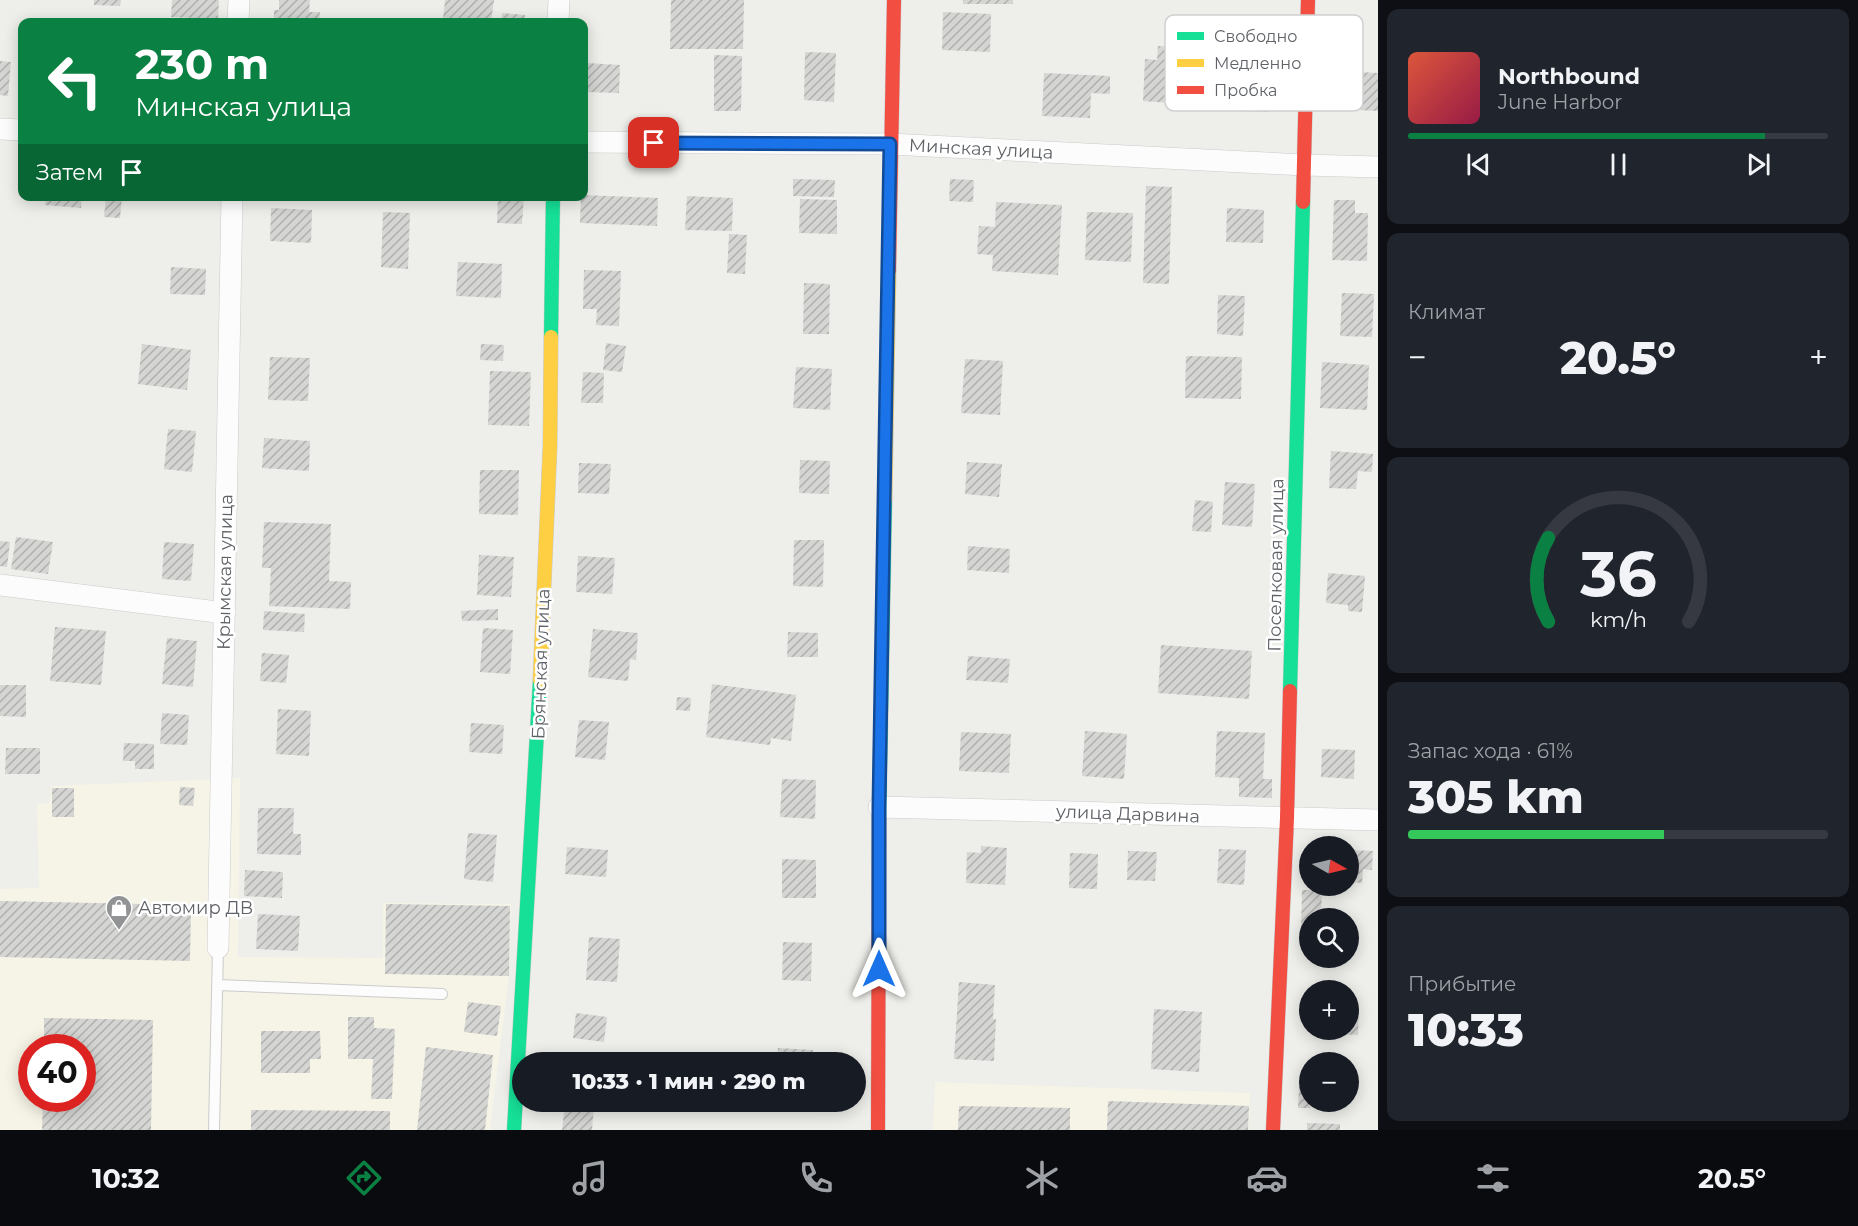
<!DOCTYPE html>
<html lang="ru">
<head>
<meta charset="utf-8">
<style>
	body { margin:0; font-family:Montserrat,sans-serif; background:#20242c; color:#f1f3f6; height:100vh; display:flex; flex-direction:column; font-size:22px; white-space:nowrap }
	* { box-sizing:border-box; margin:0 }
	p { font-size:20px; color:#9ea1a6 }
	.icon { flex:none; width:33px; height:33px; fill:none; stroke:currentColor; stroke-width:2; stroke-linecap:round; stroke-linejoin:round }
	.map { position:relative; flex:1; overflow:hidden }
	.details { display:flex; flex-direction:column; gap:9px; padding:9px; background:#0d0f14; width:480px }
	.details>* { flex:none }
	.guide { position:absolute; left:18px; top:18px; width:570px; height:183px; border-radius:12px; box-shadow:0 3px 15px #0003; background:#0b8043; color:#fff; overflow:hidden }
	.needle { width:39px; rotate:98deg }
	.fabs { position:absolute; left:1299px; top:836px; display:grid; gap:12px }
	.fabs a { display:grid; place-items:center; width:60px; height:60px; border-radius:50%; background:#171b24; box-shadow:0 3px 15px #0003; font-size:30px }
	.speed { position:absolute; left:18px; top:1034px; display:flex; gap:12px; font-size:30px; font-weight:700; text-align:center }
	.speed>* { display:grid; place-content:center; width:78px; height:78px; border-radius:50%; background:#171b24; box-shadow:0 3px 15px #0003; line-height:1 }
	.speed .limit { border:9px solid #d22; background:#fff; color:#111 }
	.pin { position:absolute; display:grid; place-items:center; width:51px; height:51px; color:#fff; margin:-26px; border-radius:12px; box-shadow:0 3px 9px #0006 }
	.me { position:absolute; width:66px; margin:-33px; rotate:0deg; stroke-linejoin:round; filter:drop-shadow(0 0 4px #0008) }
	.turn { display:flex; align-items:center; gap:21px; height:126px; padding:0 18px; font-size:27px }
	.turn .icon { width:78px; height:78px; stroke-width:2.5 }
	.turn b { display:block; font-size:42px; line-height:51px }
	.then { display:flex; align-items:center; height:57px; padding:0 18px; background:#0003; gap:12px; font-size:22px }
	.big { font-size:45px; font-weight:800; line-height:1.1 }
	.details .tile { flex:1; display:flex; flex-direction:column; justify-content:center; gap:9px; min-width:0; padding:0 21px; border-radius:12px; background:#20242c }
	.details .dial { align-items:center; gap:0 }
	.dial svg { height:156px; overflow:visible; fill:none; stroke:#363941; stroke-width:7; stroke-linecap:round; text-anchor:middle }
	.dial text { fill:#f1f3f6; stroke:none }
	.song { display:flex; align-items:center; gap:18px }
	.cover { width:72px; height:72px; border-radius:9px; background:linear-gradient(135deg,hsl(10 70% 55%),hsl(340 70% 35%)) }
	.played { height:6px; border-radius:3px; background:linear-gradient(90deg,#0b8043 85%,#363941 85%) }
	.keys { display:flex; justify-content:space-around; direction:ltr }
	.heat { display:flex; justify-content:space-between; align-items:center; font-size:33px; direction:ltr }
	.charge { height:9px; border-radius:4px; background:linear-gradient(90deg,#34c759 61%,#363941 0) }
	.trip { position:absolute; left:512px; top:1052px; width:354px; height:60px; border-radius:30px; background:#171b24; box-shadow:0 3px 15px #0003; font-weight:800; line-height:60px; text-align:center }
	.tab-bar { display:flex; height:96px; justify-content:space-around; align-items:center; background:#090b0e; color:#9ea1a6 }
	.tab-bar .icon { width:42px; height:42px }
	.tab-bar .selected { color:#0b8043 }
	.tab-bar b { font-size:27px; color:#f1f3f6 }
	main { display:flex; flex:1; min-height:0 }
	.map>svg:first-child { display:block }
	.commercial { fill:#f6f4e6; fill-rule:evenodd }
	.building { fill:url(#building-hatch) }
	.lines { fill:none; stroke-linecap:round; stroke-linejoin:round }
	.lane-casing { stroke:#cbcccb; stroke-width:12 }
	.street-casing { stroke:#cbcccb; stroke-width:22 }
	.fast-casing { stroke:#cacaca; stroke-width:15 }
	.slow-casing { stroke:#cacaca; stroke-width:15 }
	.jam-casing { stroke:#cacaca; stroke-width:15 }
	.lane { stroke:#fcfcfc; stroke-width:10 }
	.street { stroke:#fcfcfc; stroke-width:21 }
	.fast { stroke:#16e098; stroke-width:14 }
	.slow { stroke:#ffcf43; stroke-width:14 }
	.jam { stroke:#f24e42; stroke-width:14 }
	.route-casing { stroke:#114b97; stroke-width:15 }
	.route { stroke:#1a73e8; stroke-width:10 }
	.labels { text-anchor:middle; stroke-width:5; stroke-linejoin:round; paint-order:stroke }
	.street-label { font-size:18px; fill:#5f6267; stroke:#fff }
	.poi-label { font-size:18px; fill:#5f6267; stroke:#fff; text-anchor:start }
	.key { fill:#fff; stroke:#cfd0d1; stroke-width:1.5 }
	.key-label { font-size:16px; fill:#5f6267 }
</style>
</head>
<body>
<main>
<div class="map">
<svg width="1378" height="1130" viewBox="0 0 1378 1130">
	<defs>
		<pattern id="building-hatch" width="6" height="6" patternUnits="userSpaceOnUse" patternTransform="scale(1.5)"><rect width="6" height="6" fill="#d5d5d3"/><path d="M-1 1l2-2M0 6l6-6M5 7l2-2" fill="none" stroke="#b0b0af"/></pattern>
	</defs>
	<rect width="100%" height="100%" fill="#eeeeea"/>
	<!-- commercial -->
	<path class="commercial" d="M240,778L238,957L383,958V903L511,904L509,976L490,1130H0V889L39,888L37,804L50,803L51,786ZM32,1047H82V1098H32Z
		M935,1082L1250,1093L1249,1130H933Z"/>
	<!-- building -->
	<path class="building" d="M94,0H121L120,6L94,5Z
		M172,0H219L218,19L171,17Z
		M279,0H310L309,12H320L319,22H274V10H279Z
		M445,0H494L491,22L443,19Z
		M671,0H744L743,49H670Z
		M963,0H1013V4H963Z
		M943,12L991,14L990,52L942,50Z
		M502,13L525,15L524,22H501Z
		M1158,46L1176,47L1174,65L1188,66L1185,104L1143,101L1145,59L1157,60Z
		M805,52L836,53L834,102L804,100Z
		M714,55L742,56L741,111H714Z
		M0,61L11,62L8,96L0,95Z
		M587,63L620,65L619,93L586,92Z
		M1235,72L1270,74L1269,112L1233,111Z
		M1359,72L1378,73V111L1357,110Z
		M1044,73L1110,76V94L1091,93L1090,118L1042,116Z
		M793,179L835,180L834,197L793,196Z
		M950,179L974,180L973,202L949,201Z
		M1146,186L1172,187L1169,284L1143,283Z
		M584,195L658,198L657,226L580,223L581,196Z
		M46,196H82L81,208L45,205Z
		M106,196H122L120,218L104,217Z
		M498,196H524L522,224L497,223Z
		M687,196L733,198L732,231L685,230Z
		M800,199L837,200V234L799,233Z
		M1334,200H1355V213H1368L1367,261L1332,260Z
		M996,202L1062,205L1058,275L992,271L993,255L977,254L979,226L995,227Z
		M271,208L312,210L311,243L270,241Z
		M1227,208L1264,210L1263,243L1226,242Z
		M383,212L410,213L408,269L381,267Z
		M1087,212L1133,213L1131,262L1085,260Z
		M729,234L747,235L745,274L727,273Z
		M458,262L502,264L501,298L456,296Z
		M171,267L206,269L205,295L170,294Z
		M584,270L621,271L619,326L596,325L597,309H583Z
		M804,283L830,284L829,334H803Z
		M1342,293L1374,294L1372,337L1340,336Z
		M1218,295L1245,296L1243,336L1217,334Z
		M606,343L626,346L622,372L603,370Z
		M142,344L191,350L187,390L138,384Z
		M481,344L504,345L503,361L480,360Z
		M1186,356L1242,357L1241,399L1185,398Z
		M270,357L310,358L308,401L268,400Z
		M965,359L1003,361L1000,415L961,413Z
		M1322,362L1369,365L1367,410L1320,408Z
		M796,367L832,369L830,410L793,408Z
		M490,371L531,372L529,426L488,425Z
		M583,372L604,373L603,403H581Z
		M168,429L196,431L192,472L164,469Z
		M264,438L310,441L309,471L262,468Z
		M1331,451L1373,454L1372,472L1358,471L1356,489L1329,488Z
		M800,460L830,461L829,494L799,493Z
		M967,462L1002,464L999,497L965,494Z
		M579,463L611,464L609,494L578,493Z
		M480,470H519L518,515L479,514Z
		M1225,482L1255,484L1252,527L1222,525Z
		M1195,500L1213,502L1211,532L1192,531Z
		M264,522L331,524L329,581L351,582L350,609L269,606L271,568H262Z
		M16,537L53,542L48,574L11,569Z
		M794,540H824L823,587L793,586Z
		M0,541L10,542L7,567L0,566Z
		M164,542L194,544L191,581L162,579Z
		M968,546L1010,549L1009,573L967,570Z
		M479,555L514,557L511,597L477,595Z
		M578,556L615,558L612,594L576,592Z
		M1328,573L1365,576L1362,612L1348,611V605L1326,603Z
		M498,609V620L462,621L461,611Z
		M264,611L305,614L304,632L263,630Z
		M55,627L106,631L101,685L50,681Z
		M483,628L513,630L510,674L480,672Z
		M593,629L638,633L636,660L630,659L628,681L588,677Z
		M788,632L818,633V657H787Z
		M167,638L197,641L193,687L162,684Z
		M1161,645L1252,651L1249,699L1158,693Z
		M262,653L289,655L286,683L260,681Z
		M968,656L1010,659L1008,683L966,680Z
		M712,684L796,695L791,741L771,738L770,745L706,737Z
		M0,685H26V717L0,716Z
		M677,697L691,698L690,711L676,710Z
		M278,709L311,711L309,756L276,754Z
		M162,713L189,715L187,745L160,744Z
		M579,720L609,722L605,760L575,757Z
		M471,723L504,725L502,754L469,752Z
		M1085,731L1127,734L1124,779L1082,776Z
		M1217,731L1265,733L1263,779H1272V798L1239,797V778L1215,777Z
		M961,732L1011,734L1009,773L959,771Z
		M124,743L154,744V769H135V761H123Z
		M6,748H40V774H5Z
		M1322,749L1355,750L1354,779L1321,777Z
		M782,779L816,780L815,819L780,817Z
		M180,787L195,788L193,806L179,805Z
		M52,788H74V817H52Z
		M258,808H294L293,834H301V855L257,854Z
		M468,833L497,835L493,882L464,879Z
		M981,846L1007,848L1005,885L966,883L967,852L981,853Z
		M567,847L608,850L606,877L565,874Z
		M1219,849L1246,850L1244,885L1217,883Z
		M1348,850L1373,851L1372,870L1363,869L1362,883L1351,882V887H1342V885H1348Z
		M1128,851L1157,852L1155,881L1127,880Z
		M1070,853L1098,854L1097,889L1069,888Z
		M782,859L816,860V898H782Z
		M245,870L283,872L282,898L244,896Z
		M1302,890H1322L1321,918H1310V930H1301Z
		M0,901L191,905L190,961L0,957Z
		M386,904L510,906L509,976L385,974Z
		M258,914L300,916L298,951L256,949Z
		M589,937L620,939L617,982L586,980Z
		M783,942L812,943L811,981L782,980Z
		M959,982L995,985L993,1019H996L994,1061L954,1059Z
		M468,1002L501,1006L497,1036L464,1032Z
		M1348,1006L1359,1007L1358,1035L1313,1033L1314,1029H1348Z
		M1154,1009L1202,1012L1199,1072L1151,1069Z
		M576,1013L607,1017L604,1042L573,1038Z
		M348,1017H374V1028L395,1029L392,1099H371L373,1059H348Z
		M44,1018L153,1020L151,1130H42L43,1098H82V1047H44Z
		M261,1031H320L321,1059H310V1073H261Z
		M426,1047L493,1055L485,1130H417Z
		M778,1048L813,1050L812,1062H777Z
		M1299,1087L1310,1088L1311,1108H1298Z
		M1108,1101L1249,1106L1248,1130H1107Z
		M565,1103L594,1105L592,1130H562Z
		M959,1106L1070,1108V1130H958Z
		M251,1110L390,1111V1130H251Z
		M1307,1123L1340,1124V1130H1307Z"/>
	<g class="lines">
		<!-- lane casing -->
		<g class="lane-casing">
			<path id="lane" d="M218,985L442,994
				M214,1130L218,948"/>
		</g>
		<!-- street casing -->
		<g class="street-casing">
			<path id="street" d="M238,22L239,0
				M558,22L559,0
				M0,129L22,130
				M584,142L890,144L1304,165L1378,167
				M0,585L225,613
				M879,807L1378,820
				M218,948L232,196"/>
		</g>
		<!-- fast casing -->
		<g class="fast-casing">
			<path id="fast" d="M551,337L553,196
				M1290,691L1303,202
				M879,824L885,499
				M514,1130L540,680"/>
		</g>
		<!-- slow casing -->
		<g class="slow-casing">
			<path id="slow" d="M885,499L889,270
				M540,680L550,446L551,337"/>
		</g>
		<!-- jam casing -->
		<g class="jam-casing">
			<path id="jam" d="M1303,202L1308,0
				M889,270L894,0
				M878,1130L879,824
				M1273,1130L1287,818L1290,691"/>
		</g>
		<!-- lane -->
		<use href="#lane" class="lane"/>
		<!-- street -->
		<use href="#street" class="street"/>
		<!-- fast -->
		<use href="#fast" class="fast"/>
		<!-- slow -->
		<use href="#slow" class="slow"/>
		<!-- jam -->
		<use href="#jam" class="jam"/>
	</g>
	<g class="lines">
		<!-- route casing -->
		<g class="route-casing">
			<path id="route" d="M654,143L890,144L879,807V969"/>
		</g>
		<!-- route -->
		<use href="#route" class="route"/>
	</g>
	<!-- icons -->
	<defs>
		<g id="shop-pin" transform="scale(1.35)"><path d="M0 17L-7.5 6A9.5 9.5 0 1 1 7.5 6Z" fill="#919395" stroke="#fff"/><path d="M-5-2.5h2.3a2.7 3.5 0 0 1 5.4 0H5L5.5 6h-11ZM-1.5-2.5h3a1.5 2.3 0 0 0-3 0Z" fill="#fff"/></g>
	</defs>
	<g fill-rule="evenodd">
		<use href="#shop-pin" x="119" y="908"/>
	</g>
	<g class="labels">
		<!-- street labels -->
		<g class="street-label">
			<text transform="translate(981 149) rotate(3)" y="6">Минская улица</text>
			<text transform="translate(1276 565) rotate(-89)" y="6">Поселковая улица</text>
			<text transform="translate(225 572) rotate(-89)" y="6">Крымская улица</text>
			<text transform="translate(541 664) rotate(-88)" y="6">Брянская улица</text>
			<text transform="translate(1128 814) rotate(2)" y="6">улица Дарвина</text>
		</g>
		<!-- poi labels -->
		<g class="poi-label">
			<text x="138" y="914">Автомир ДВ</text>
		</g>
	</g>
	<!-- legend -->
	<rect x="1165" y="15" width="198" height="96" rx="9" class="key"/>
	<rect x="1177" y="32" width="27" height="8" fill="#16e098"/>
	<rect x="1177" y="59" width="27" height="8" fill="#ffcf43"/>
	<rect x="1177" y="86" width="27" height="8" fill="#f24e42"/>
	<g class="key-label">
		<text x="1214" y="42">Свободно</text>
		<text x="1214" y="69">Медленно</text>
		<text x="1214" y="96">Пробка</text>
	</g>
</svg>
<div class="fabs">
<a><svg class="needle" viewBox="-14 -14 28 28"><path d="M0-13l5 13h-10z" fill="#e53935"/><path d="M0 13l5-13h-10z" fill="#9ea1a6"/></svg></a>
<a><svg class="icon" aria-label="search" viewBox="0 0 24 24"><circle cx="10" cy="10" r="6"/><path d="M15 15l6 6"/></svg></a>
<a>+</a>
<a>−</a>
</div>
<div class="speed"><div class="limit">40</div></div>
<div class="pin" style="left:654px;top:143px;background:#d93025"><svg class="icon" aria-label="arrive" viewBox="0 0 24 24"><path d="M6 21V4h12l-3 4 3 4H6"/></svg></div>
<svg class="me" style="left:879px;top:969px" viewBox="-20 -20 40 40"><path d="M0-17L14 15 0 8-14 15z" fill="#1a73e8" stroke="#fff" stroke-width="4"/></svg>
<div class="trip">10:33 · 1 мин · 290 m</div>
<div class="guide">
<div class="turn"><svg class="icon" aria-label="left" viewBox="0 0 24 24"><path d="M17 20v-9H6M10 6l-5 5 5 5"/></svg><div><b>230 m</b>Минская улица</div></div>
<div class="then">Затем<svg class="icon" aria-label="arrive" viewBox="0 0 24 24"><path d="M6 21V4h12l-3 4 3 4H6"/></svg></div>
</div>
</div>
<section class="details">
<div class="tile">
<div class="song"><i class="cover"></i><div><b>Northbound</b><p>June Harbor</p></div></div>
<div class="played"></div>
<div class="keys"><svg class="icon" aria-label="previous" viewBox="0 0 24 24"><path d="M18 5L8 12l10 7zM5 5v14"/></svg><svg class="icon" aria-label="pause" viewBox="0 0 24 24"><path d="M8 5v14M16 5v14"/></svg><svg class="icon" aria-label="next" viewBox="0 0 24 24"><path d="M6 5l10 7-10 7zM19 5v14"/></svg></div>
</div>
<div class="tile"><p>Климат</p>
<div class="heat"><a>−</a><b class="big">20.5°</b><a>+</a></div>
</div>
<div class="tile dial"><svg viewBox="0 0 100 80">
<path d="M14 69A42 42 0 1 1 86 69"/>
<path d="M14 69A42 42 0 0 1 14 26" stroke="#0b8043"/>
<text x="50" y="56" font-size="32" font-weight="700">36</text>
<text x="50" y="72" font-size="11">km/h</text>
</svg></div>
<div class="tile"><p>Запас хода · 61%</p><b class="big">305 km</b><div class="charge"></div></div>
<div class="tile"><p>Прибытие</p><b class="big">10:33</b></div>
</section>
</main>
<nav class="tab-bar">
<b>10:32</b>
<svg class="icon selected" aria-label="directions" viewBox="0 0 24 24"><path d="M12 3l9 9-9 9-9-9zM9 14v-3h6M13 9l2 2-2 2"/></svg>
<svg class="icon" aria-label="music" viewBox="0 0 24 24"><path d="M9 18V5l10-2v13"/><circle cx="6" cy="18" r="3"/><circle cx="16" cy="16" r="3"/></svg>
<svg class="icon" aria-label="phone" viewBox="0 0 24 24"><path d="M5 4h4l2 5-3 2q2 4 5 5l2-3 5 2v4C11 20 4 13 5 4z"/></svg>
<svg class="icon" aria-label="climate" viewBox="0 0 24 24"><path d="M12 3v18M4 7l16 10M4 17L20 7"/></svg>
<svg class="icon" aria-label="car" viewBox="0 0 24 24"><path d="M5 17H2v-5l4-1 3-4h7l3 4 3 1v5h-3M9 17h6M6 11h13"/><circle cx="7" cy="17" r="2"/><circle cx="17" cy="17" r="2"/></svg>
<svg class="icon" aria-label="filters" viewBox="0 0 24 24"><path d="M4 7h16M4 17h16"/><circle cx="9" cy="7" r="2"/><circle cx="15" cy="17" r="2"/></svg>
<b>20.5°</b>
</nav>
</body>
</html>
